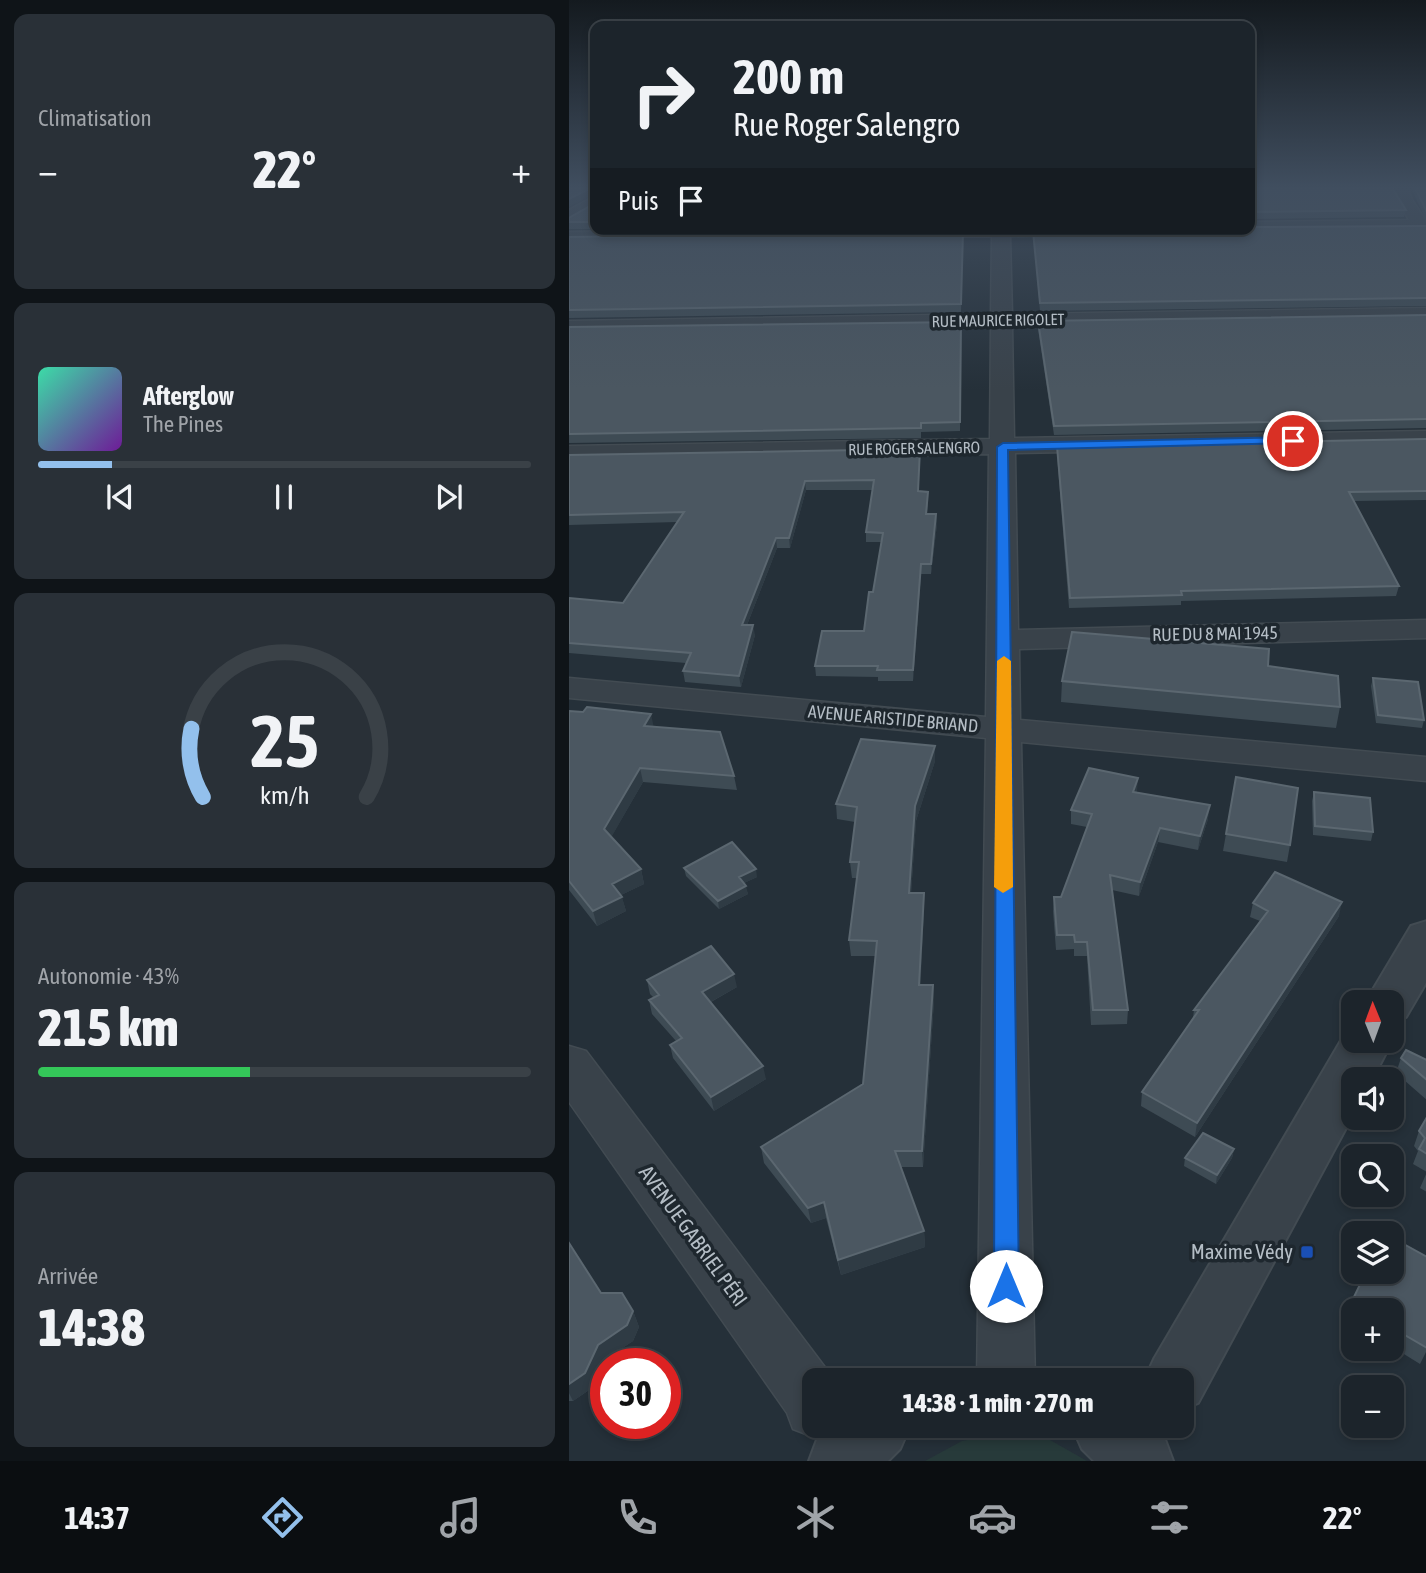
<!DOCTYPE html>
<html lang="fr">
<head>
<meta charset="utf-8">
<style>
	body { margin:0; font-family:"Asap Condensed",sans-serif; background:#293037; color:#f1f3f6; height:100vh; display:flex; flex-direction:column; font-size:26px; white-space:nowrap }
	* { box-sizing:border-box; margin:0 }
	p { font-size:23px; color:#a0a4a9 }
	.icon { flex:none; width:38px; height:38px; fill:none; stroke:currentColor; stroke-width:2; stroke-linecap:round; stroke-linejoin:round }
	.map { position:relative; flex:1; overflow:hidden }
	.side { display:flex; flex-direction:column; gap:14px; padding:14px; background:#0f1418; width:569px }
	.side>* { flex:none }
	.guide { position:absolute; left:21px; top:21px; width:665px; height:214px; border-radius:14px; box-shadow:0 4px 10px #0003,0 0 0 2px #3a4147; background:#1c242b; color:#f1f3f6; overflow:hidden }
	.needle { width:46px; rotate:359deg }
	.tools { position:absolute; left:772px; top:990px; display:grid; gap:14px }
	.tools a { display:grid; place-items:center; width:63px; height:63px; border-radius:14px; background:#1c242b; box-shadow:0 4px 10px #0003,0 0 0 2px #3a4147; font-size:35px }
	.speed { position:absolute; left:21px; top:1348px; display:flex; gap:14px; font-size:35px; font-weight:700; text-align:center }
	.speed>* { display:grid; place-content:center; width:91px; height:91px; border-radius:50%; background:#1c242b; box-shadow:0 4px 10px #0003,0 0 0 2px #3a4147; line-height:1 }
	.speed .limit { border:10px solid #d22; background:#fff; color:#111 }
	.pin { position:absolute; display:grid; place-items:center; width:60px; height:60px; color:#fff; margin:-30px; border:4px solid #fff; border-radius:50%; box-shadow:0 2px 7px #0007 }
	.me { position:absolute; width:77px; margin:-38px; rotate:0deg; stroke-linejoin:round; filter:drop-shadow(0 0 5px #0008) }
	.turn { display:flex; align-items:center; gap:24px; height:147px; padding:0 28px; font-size:32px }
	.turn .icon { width:91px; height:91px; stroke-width:2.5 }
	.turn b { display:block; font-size:49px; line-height:60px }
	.then { display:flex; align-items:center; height:66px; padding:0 28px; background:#0003; gap:14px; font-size:26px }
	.big { font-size:52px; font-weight:800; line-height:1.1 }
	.side .card { flex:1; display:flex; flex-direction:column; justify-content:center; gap:10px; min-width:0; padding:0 24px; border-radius:14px; background:#293037 }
	.side .dial { align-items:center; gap:0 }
	.dial svg { height:182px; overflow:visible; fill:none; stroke:#3a4147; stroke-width:7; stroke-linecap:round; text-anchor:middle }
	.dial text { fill:#f1f3f6; stroke:none }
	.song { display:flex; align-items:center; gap:21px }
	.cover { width:84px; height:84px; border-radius:10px; background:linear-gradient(135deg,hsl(160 70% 55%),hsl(280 70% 35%)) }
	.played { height:7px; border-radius:4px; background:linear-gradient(90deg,#93c0ec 15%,#3a4147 15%) }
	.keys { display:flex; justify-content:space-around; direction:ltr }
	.heat { display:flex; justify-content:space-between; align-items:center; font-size:38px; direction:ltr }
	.charge { height:10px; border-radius:5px; background:linear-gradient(90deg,#34c759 43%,#3a4147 0) }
	.trip { position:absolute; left:233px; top:1368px; width:392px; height:70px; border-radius:14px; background:#1c242b; box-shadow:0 4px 10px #0003,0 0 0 2px #3a4147; font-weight:800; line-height:70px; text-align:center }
	.tab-bar { display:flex; height:112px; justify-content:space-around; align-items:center; background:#0b0e11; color:#a0a4a9 }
	.tab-bar .icon { width:49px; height:49px }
	.tab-bar .current { color:#93c0ec }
	.tab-bar b { font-size:32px; color:#f1f3f6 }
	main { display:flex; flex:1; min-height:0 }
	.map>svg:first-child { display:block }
	.green { fill:#273a3a }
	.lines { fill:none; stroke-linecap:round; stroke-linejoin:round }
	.minor-casing { stroke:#424b52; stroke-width:3 }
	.tertiary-casing { stroke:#424b52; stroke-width:4 }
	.minor { fill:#39424a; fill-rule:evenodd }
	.tertiary { fill:#39424a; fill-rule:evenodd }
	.wall { fill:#3e4b54 }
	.shaded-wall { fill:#2f3b44 }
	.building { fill:#4b5761; stroke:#5b6770; stroke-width:2 }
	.route { fill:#1a73e8; stroke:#114b97; stroke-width:2 }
	.slow { fill:#f59e0b }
	.transit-dot { fill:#1a4fb4; stroke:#1e272e; stroke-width:2.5 }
	.labels { text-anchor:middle; stroke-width:7; stroke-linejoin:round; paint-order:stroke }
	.far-street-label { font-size:16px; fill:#b4bdc5; stroke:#1e272e }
	.street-label { font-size:18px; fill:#b4bdc5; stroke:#1e272e }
	.near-street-label { font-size:21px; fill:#b4bdc5; stroke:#1e272e }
	.near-poi-label { font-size:21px; fill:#b4bdc5; stroke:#1e272e; text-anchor:end }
</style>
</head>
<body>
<main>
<section class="side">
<div class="card"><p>Climatisation</p>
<div class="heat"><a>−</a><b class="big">22°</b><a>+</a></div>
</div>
<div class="card">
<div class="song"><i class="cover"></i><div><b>Afterglow</b><p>The Pines</p></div></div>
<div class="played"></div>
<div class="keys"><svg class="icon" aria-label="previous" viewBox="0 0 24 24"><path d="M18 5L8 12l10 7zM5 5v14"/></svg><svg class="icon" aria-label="pause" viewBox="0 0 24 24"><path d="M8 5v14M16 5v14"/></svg><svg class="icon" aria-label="next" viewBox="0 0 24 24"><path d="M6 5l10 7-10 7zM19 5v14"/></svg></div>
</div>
<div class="card dial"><svg viewBox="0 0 100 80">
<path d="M14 69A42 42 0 1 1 86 69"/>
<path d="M14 69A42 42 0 0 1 9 39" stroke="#93c0ec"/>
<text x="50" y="56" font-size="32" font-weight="700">25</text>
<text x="50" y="72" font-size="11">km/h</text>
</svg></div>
<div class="card"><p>Autonomie · 43%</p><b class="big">215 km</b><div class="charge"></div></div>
<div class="card"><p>Arrivée</p><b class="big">14:38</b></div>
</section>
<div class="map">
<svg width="858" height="1461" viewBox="0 0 858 1461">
	<rect width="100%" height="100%" fill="#253039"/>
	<!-- green -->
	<path class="green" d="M437,1433L481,1440L518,1461H356L393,1441Z"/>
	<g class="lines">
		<!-- minor casing -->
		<g class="minor-casing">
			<path id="minor" d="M824,186H840C838,202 858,213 858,230L681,232L674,229H681V222L840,220L823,192Z
				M26,196V208L0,223V210Z
				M167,229H553L544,234L441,236L443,314L858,308V320L443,326L445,438L858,431V445L446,453L449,630L858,620V638L450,649L451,720L858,757V781L452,742L466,1381H408L417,738L0,698V678L417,717L420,454L0,462V446L421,439L422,327L0,333V321L422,314L423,236L0,242V232Z
				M0,1046L17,1051L261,1374L263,1381H245V1426H267L266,1429L245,1437L224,1429L218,1413L0,1102Z"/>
		</g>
		<!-- tertiary casing -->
		<g class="tertiary-casing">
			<path id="tertiary" d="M858,921V981L837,1017L822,1021V1003H796L842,926Z
				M784,1025V1041H823L803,1080H784V1115L629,1403L612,1410V1381H575L585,1359L780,1027Z
				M261,1426H341L331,1449L319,1461H240L249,1437Z
				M503,1426H583L595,1437L604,1461H525L513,1449Z"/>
		</g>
		<!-- minor -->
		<use href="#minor" class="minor"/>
		<!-- tertiary -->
		<use href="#tertiary" class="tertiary"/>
	</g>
	<!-- wall -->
	<path class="wall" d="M681,186L837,210L835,217L681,219Z
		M841,186H858V222Z
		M26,199V229H0V218L26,203Z
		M858,226V306L471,311L464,231Z
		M394,232L392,312L0,318V237Z
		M858,315V428L485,435L469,329V321Z
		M392,322L391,431L352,432V438L0,443V327Z
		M858,439V500L785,501L830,586L827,596L612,601V605L500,608L488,455V446Z
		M351,449L349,492L359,501L358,514H367L368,524L362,574H352L344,681H309V677L247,676L246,666L295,631L304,592L312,542H297V532L304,490H237L221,548H208L178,625L186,635L172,687L116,682L114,671L117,663L0,653V598L54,603L108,522L0,525V455Z
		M699,666L771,707L767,728L492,702L493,681Z
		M804,678L855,720L853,728L807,723L802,686Z
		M0,711L85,727L165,776L168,790L74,782L42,837L72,869L75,884L52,895L57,911L28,926L0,890Z
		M366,746V761L347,821L342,893L355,908L351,985H364L365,1000L354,1167H332L355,1231L356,1247L272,1275L257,1218L242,1223L195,1163L192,1147L294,1084L307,956H282L280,940L288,878H283L281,862L286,822L268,819L267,804Z
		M745,792L804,832L802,841L744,835L743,801Z
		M568,793L639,819L629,850L589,842L570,896L543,890L559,1010L558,1024L522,1025L518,956H505V949L487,950L484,911L485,897H492L518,827L502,824V810Z
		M657,834L721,845L718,862L654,851Z
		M115,868L188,877L175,883L179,894L150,909L117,876Z
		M684,903L770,916L626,1137L572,1106L573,1092L624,1018L625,1010L691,921L681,917Z
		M78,980L168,987L142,1002L197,1079L145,1111L104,1058L101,1045L107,1041L83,1014L80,1000L85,998L81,994Z
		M832,1058L858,1060V1100L827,1073Z
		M858,1117V1172L844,1164L849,1151L845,1146L850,1131Z
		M665,1149L663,1158L647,1184L615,1166L616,1158Z
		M858,1172V1192L851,1188Z
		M0,1243L32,1293L64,1311L70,1327L64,1341L35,1360L23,1388L4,1401H0Z
		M858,1257V1350L851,1364L822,1346V1311H784V1323L776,1319L782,1303Z"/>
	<!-- shaded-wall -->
	<path class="shaded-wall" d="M24,187L25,194L0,207V199Z
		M236,481L237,490L221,548L220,538Z
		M367,514L368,524L362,574V564Z
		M207,538L208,548L174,635L173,625Z
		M352,564V574L344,681V670Z
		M184,625L186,635L172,687L170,676Z
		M82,714L85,728L75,726Z
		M366,746V761L347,821L341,908L340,893L346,806Z
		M71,768L74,782L39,843L35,829Z
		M569,778L568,792L563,806L564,792Z
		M641,805L639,819L629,850L631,836Z
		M591,828L589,842L570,896L571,882Z
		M72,869L75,884L46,898L43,884Z
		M187,869L188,877L171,885L170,877Z
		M177,886L179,894L150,909L149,901Z
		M355,893V908L351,1000L350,985Z
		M53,897L57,911L28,926L24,911Z
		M773,902L770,916L626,1137L628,1123Z
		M165,974L168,987L136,1005L133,992Z
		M364,985L365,1000L354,1167L353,1151Z
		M194,1066L197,1079L145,1111L142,1097Z
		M665,1149L663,1158L647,1184L648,1175Z
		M255,1202L257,1218L242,1223L239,1208Z
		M355,1231L356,1247L272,1275L269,1260Z
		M64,1311L70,1327L64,1341L35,1360L23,1388L4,1401L0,1393V1384L29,1345Z"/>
	<!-- building -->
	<path class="building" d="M0,186H26V188L24,187L0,199Z
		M681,186H822L837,210L682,212L681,215Z
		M845,186H858V212Z
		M26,199V222H0V218L26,203Z
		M858,226V298L471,303L464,231L545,229H681V227Z
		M394,232L392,304L0,310V237Z
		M858,315V419L485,426L469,321Z
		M392,322L391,422L352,423V428L0,434V327Z
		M858,439V491L780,492L830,586L612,591L613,595L501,598L488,446Z
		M351,449L349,491L359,492L357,514H367L362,564H352L344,670H308L309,666H246L253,631H295L300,592H304L314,533L297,532L305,480L236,481L220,538H207L173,625H184L170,676L114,671L122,653L0,643V598L54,603L115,512L0,515V455Z
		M503,632L700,649L699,666L769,676L771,707L493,681Z
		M804,678L849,682L855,720L809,715Z
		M18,707L82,714L75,726L151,732L165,776L71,768L35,829L72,869L43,884L53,897L24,911L0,881V711L14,712Z
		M292,739L366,746L346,806L340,893H355L350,985H364L353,1151H326L355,1231L269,1260L255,1202L239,1208L192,1147L294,1084L308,941L280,940L290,862H281L288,807L267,804Z
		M520,768L569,778L564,792L641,805L631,836L591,828L571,882L541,875L559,1010H524L518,942H506L505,935H488L485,897H492L523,814L502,810Z
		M667,777L729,788L721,845L657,834Z
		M745,792L801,798L804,832L746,826Z
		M163,842L187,869L170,877L177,886L149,901L115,868Z
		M706,872L773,902L628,1123L573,1092L630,1010H625L699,911L684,903Z
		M142,946L165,974L133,992L194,1066L142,1097L101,1045L113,1038L80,1000L90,995L78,980Z
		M837,1050L858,1060V1080L832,1058Z
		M858,1117V1154L850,1149L856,1138L850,1131Z
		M634,1133L665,1149L648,1175L616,1158Z
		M822,1237L858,1257V1348L822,1327V1311H795L782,1303L797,1272H822Z
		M0,1243L32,1293H53L64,1311L58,1325L29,1345L16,1373L0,1384Z"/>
	<!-- sky -->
	<linearGradient id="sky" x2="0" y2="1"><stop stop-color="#141a1f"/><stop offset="0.48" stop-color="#404e5f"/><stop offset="1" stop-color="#404e5f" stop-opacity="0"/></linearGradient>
	<rect width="858" height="390" fill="url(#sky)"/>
	<!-- route -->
	<path class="route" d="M724,437L730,441L728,443L439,450L450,1286L446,1294L437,1297L429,1294L425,1286L428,447L434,443Z"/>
	<!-- slow -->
	<path class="slow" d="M435,656L442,661L444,887L434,893L425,887L428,661Z"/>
	<!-- markers -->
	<rect class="transit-dot" x="731" y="1245" width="14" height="14" rx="3.5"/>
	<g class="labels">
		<!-- far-street labels -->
		<g class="far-street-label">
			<text transform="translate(429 320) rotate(-1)" y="6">RUE MAURICE RIGOLET</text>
			<text transform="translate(345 448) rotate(-1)" y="6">RUE ROGER SALENGRO</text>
		</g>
		<!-- street labels -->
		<g class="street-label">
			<text transform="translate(646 634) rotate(-1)" y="6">RUE DU 8 MAI 1945</text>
			<text transform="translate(324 719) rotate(5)" y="6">AVENUE ARISTIDE BRIAND</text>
		</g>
		<!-- near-street labels -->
		<g class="near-street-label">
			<text transform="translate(124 1236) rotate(54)" y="7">AVENUE GABRIEL PÉRI</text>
		</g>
		<!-- near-poi labels -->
		<g class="near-poi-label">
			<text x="724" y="1259">Maxime Védy</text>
		</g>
	</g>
</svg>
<div class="tools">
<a><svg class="needle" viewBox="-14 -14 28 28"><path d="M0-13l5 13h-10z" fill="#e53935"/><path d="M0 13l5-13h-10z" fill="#a0a4a9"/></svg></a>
<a><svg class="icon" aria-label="sound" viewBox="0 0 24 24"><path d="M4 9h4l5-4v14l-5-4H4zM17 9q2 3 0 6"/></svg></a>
<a><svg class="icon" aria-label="search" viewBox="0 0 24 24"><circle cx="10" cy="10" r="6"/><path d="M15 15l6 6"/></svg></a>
<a><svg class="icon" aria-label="layers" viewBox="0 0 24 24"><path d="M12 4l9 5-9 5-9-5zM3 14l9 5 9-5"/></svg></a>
<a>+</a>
<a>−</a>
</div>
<div class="speed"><div class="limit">30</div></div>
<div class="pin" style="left:724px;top:441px;background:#d93025"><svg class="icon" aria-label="arrive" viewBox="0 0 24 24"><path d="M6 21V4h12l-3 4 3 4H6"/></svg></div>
<svg class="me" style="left:437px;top:1286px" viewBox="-20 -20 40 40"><circle r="19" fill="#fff"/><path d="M0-13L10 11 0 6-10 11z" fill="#1a73e8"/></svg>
<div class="trip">14:38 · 1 min · 270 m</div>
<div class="guide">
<div class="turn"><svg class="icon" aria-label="right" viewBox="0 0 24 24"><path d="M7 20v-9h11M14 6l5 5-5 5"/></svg><div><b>200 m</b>Rue Roger Salengro</div></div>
<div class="then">Puis<svg class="icon" aria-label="arrive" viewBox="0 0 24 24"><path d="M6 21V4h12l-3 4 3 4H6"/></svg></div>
</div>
</div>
</main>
<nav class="tab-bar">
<b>14:37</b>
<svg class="icon current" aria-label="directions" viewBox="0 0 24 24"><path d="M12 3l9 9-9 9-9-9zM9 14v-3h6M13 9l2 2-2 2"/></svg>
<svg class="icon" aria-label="music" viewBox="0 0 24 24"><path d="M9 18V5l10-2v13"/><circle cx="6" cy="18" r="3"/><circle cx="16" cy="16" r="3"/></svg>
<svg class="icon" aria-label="phone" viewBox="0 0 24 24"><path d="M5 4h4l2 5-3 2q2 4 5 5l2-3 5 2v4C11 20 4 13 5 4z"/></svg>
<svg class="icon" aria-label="climate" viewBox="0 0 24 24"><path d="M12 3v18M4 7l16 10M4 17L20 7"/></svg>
<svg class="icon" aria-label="car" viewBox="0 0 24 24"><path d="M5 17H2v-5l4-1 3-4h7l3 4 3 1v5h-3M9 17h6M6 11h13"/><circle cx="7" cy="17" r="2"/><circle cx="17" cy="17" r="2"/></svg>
<svg class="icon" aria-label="filters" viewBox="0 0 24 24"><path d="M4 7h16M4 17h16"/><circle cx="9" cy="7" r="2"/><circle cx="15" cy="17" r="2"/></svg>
<b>22°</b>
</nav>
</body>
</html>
